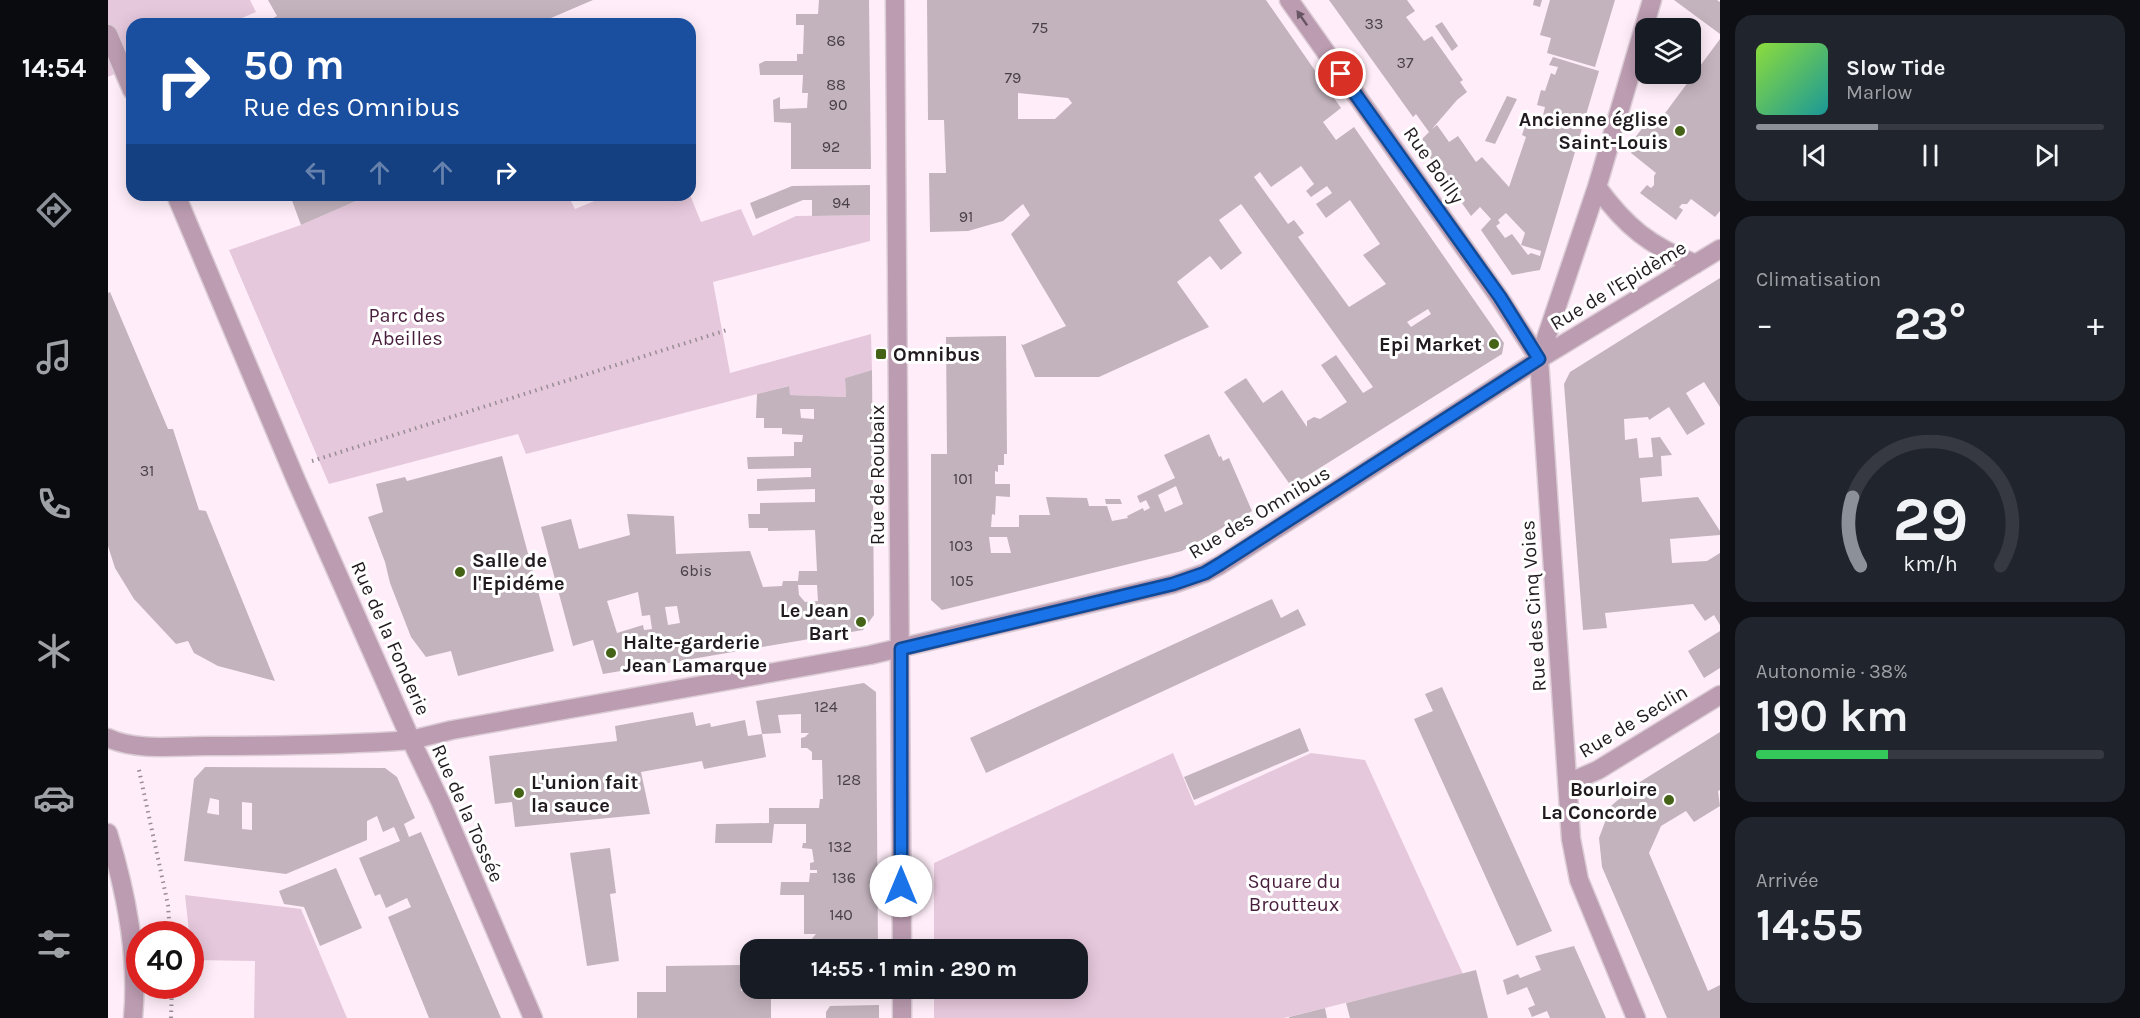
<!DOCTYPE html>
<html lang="fr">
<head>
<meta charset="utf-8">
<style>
	body { margin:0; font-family:Karla,sans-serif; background:#20242c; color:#f1f3f6; height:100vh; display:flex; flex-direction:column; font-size:22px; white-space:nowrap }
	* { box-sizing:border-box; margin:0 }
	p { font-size:20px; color:#9ea1a6 }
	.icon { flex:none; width:33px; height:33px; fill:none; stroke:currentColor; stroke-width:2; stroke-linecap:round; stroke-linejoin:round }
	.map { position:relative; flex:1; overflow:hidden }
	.details { display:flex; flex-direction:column; gap:15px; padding:15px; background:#0d0f14; width:420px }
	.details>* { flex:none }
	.guide { position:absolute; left:18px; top:18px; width:570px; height:183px; border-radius:18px; box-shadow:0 3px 15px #0003; background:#1a4fa0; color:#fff; overflow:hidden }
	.fabs { position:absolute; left:1527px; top:18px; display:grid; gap:12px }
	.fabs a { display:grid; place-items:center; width:66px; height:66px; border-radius:12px; background:#171b24; box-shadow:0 3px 15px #0003; font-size:30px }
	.speed { position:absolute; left:18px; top:921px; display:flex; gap:12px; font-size:30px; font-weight:700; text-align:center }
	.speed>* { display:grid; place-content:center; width:78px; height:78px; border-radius:50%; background:#171b24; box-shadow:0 3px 15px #0003; line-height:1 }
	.speed .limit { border:9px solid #d22; background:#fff; color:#111 }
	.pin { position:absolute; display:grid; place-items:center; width:51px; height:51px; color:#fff; margin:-26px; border:3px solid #fff; border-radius:50%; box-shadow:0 2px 6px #0007 }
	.me { position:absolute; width:66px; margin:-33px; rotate:0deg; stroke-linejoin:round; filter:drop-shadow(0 0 4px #0008) }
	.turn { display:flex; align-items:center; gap:21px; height:126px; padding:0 18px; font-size:27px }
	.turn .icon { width:78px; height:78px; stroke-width:2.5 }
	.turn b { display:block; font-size:42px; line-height:51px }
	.lanes { display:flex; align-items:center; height:57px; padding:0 18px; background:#0003; justify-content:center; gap:30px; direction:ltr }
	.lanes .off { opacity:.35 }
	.big { font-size:45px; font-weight:700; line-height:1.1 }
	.details .card { flex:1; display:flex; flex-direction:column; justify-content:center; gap:9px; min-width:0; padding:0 21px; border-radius:18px; background:#20242c }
	.details .dial { align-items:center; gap:0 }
	.dial svg { height:156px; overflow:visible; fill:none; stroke:#363941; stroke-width:7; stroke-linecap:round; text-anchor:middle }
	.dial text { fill:#f1f3f6; stroke:none }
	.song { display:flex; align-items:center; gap:18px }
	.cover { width:72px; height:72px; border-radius:9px; background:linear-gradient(135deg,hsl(90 70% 55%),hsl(180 70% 35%)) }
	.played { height:6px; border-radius:3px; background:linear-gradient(90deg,#8c9099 35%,#363941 35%) }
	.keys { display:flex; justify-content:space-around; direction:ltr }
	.heat { display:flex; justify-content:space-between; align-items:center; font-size:33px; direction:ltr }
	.charge { height:9px; border-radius:4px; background:linear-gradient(90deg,#34c759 38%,#363941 0) }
	.trip { position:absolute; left:632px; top:939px; width:348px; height:60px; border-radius:18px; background:#171b24; box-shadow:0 3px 15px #0003; font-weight:700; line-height:60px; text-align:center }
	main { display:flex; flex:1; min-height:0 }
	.tab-bar { display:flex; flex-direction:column; width:108px; justify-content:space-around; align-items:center; background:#090b0e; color:#9ea1a6 }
	.tab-bar .icon { width:42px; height:42px }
	.tab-bar .current { color:#8c9099 }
	.tab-bar b { font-size:27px; color:#f1f3f6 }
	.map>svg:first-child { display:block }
	.green { fill:#e6c8dc }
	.building { fill:#c3b3bd; fill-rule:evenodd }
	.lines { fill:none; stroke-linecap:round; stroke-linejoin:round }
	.minor-casing { stroke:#dbccd6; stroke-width:21 }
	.path { stroke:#998d95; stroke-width:4; stroke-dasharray:1.5 4.5; stroke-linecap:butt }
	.minor { stroke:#bc9cb1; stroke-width:18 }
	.oneway { fill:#675561 }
	.route-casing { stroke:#114b97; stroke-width:15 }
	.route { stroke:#1a73e8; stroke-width:10 }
	.poi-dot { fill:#446317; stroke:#fff; stroke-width:2 }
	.labels { text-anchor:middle; stroke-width:6; stroke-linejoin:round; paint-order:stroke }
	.number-label { font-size:16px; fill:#4a4146 }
	.poi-label { font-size:20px; font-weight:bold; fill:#211b1f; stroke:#fff; text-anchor:end }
	.street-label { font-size:20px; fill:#211b1f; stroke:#fff }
	.park-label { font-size:20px; fill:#481e3c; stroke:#fff }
</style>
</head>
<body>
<main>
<nav class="tab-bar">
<b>14:54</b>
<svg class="icon current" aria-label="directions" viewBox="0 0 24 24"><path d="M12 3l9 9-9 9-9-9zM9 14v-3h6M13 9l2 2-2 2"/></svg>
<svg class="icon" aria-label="music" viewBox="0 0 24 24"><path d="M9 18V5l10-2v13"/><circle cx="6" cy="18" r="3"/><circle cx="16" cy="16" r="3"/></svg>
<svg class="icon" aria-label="phone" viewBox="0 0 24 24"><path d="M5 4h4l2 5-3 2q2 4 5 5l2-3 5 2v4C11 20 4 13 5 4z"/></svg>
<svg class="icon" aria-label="climate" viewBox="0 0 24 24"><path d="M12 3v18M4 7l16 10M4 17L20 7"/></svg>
<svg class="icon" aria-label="car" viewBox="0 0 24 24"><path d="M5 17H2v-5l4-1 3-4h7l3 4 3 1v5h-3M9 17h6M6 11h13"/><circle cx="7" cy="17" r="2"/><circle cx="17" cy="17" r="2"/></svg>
<svg class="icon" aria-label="filters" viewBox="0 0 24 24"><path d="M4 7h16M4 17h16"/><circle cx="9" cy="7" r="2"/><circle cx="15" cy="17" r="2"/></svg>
</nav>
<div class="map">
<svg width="1612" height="1018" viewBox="0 0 1612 1018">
	<rect width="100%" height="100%" fill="#ffeef9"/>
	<!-- green -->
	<path class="green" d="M0,0H142L148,12L120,24H24V66L0,77Z
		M262,195H460L467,209L501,195H582L593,222L633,209L645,236L688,216L762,215V241L605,282L622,373L763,334L764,370L737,378L738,397L682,395L680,386L418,454L410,434L221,484L121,250L193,225Z
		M1065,753L1087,806L1203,753L1257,760L1355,974L1176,1018H826V989L969,988V950L826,949V863Z
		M77,895L193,909L239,1018H146L147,961L84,960Z"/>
	<!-- building -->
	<path class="building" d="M160,0H485L429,24H154L169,16Z
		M711,0H761L763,169H683V123L666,122L665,100L672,97V109L699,108L700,93H694L695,75H652L651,64L657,61H689V54H695L696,25H688V14H710Z
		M819,0H1158L1233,108L1215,122L1228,140L1246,127L1396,343L1394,354L1183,486L1116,392L1138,378L1155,403L1174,390L1199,427V421L1206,417L1212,419L1239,402L1213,365L1228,355L1255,393L1265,387L1133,204L1111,220L1134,253L1113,270L1102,256L1069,282L1101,327L991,377H927L913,344L915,345L958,326L903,234L922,215L915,204L895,221L860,231L822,232L821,173H838L836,120H820ZM910,93L960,98L964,103L947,119H910ZM1193,166L1206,184L1198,191L1203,197L1219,186L1224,193L1208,204L1218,218L1242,200L1272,244L1255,255L1278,284L1241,307L1190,237L1196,233L1186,220L1180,224L1146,177L1152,172L1163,187ZM1320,309L1323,314L1303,327L1299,322Z
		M1221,0H1299L1307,11L1298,17L1316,41L1324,36L1355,80L1352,82L1359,92L1349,100L1324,129L1329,125L1341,142L1350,136L1368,162L1374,157L1401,187L1418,137L1414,135L1419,120L1433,124L1437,107L1429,105L1433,90L1437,91L1443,73L1447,75L1450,67L1441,65L1445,57L1491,71L1432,270L1404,275L1373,230L1383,219L1372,207L1363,216L1311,142L1321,132L1308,114L1305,117ZM1398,213L1417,233L1413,245L1433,251L1432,256L1423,253L1420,255L1404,234L1397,238L1388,226L1392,223L1390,220Z
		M1426,0H1434L1432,7L1425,5Z
		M1442,0H1507L1487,67L1439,53L1443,38L1432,35Z
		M1566,0H1609L1612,2V34Z
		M1334,22L1350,46L1344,51L1327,26Z
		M1612,39V211L1607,217L1583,199L1579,204H1574L1571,207L1575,210L1568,220L1532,193L1539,185L1543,188L1546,185V176L1548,173L1523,153L1530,143L1526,139L1542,118L1549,124Z
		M1399,96L1409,99L1387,144L1377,141Z
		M762,185V215L704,216V200H695L648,219L642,203L684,186Z
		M182,195H262L193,225Z
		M1612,278V407L1596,382L1578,393L1597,424L1579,435L1561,407L1541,420L1540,417L1516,419L1517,440L1529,438L1531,458L1545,457L1543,438L1552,437L1564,455L1553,456L1554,476L1532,478L1534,502L1590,497L1612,531V535L1562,539L1564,563L1599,561L1612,553V625L1606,615L1597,621L1585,604L1497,613L1499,628L1475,630L1456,384L1462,372Z
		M2,292L60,429H65L91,510L98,511L167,681L110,666L86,653L80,641L68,644L26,599L7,568L0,546V293Z
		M898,336L899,454H896V465H890V472L887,471V484H902V497L888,496L887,515L884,514L883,527H911V515H942L938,497L979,498L981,506H999L1004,521L1020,518L1019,516L1035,508L1036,511L1042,508L1038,500L1032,503L1029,496L1067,478L1056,455L1101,434L1111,457L1113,456L1115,461L1121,458L1144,511L1074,551L834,610L823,600V454H839L838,337ZM1068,486L1075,504L1057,512L1050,495ZM881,537H899L903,553H883Z
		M764,370L766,615L755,630L495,674L485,640L465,646L433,527L463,519L471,549L522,535L519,514L566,516L568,554L642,551L655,587L674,586L675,581H690L691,571H709L707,530L660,531V528H641L640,514H652V503L707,502V489L649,491V479L703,477V468L640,469L639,457L686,456V442H694L695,435L674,434V428H656V418H648L649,394L681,386L682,395L738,397L737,378ZM692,409H706V419L693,418ZM690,585H709L710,601L697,602L691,595ZM530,592L534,616L542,615L544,629L536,630L535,625L509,633L499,601ZM569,606L572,623L560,625L557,607Z
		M394,456L446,651L350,676L343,651L318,657L303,637L282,583L277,562L260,517L275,512L268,484L297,477L299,481Z
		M997,499H1012L1014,504H998Z
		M1164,599L1173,618L1190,609L1198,625L878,773L862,738Z
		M1612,631V668L1596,678L1580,651Z
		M756,683L768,692L770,950H702V941L708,934H696V895H672L673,882H701L702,873H709V870H702V863L706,862L704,849L694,848L695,843H698V824H666L664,843H607L608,824L661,823V808H711L712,799H715L714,760H704V752L699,748H693V738L697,737L701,733H693V714L670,715L673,733L654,734L648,701Z
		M1334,687L1444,931L1409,946L1306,719L1325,711L1317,694Z
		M585,712L588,726L602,723L603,727L637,720L640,736L654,734L658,757L596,769L594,761L533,772L542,814L407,827L404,802L387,804L381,756L509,741L507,726Z
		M1192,728L1201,751L1086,800L1076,777Z
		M1612,732V790L1610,791L1612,806L1586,822L1578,811L1553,826L1541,853L1600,991L1612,985V1018H1559L1494,867L1491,838L1503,806L1527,785Z
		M97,767L277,768L289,777L307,818L296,824L301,837L313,832L393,1018H321L280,917L303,907L299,898L278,908L272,894L267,896L251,858L292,841L286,827L275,832L269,816L259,821V840L178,874L76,861L86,779ZM102,798L111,800V815L99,813ZM134,802L144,803V830L134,829Z
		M502,848L508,893L502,894L511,961L479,966L462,853Z
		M228,868L254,928L212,946L196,907L176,904L171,891Z
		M1466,946L1498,1018H1442L1439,1011L1424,1017L1420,1008L1427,1005L1419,987L1399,995L1395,980L1410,974L1412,978L1433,970L1427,956Z
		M633,965V991H663V1018H529V992H558V966Z
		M1368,970L1380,1018H1242L1238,1003Z
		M771,1005V1018H718V1012L722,1006Z
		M1217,1008L1219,1018H1181V1017Z"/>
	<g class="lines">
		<!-- minor casing -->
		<g class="minor-casing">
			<path id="minor" d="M787,0L794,950
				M1181,0L1391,297L1431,359
				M0,34L24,90
				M1489,187C1518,227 1542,246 1588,264
				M68,195L188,480L303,740L344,730L762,655L1065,584L1097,573L1112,565L1431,359L1612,249
				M0,738C27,751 70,746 100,746C168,746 235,745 303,740L333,803L425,1018
				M1460,783L1490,770L1612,695
				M0,833C18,892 31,955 25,1018
				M794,988V1018
				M1528,1018L1471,880L1463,839L1431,359L1489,187L1544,0"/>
		</g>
		<!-- path -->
		<path class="path" d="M204,461L619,330
			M31,770L60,905L62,934
			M63,1018L64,986"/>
		<!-- minor -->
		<use href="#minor" class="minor"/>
	</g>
	<!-- one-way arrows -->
	<defs><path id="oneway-solid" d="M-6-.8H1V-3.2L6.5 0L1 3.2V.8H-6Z" transform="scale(1.5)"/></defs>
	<use class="oneway" href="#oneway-solid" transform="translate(1194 18) rotate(-125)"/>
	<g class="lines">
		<!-- route casing -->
		<g class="route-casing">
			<path id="route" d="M793,886V649L1065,584L1097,573L1112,564L1431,359L1392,297L1233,74"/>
		</g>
		<!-- route -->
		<use href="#route" class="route"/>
	</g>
	<!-- markers -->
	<g class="poi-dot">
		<circle cx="1572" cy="131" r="6"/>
		<circle cx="1386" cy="344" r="6"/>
		<rect x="767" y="348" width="12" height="12" rx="3"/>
		<circle cx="352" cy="572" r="6"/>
		<circle cx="753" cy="622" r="6"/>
		<circle cx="503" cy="653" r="6"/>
		<circle cx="411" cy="793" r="6"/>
		<circle cx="1561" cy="800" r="6"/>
	</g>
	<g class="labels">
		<!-- number labels -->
		<g class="number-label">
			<text x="1266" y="29">33</text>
			<text x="932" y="33">75</text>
			<text x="728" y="46">86</text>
			<text x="1297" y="68">37</text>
			<text x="905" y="83">79</text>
			<text x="728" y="90">88</text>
			<text x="730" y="110">90</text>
			<text x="723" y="152">92</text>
			<text x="733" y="208">94</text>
			<text x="858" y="222">91</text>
			<text x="39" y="476">31</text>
			<text x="855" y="484">101</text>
			<text x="853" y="551">103</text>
			<text x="588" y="576">6bis</text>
			<text x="854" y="586">105</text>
			<text x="718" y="712">124</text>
			<text x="741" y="785">128</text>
			<text x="732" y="852">132</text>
			<text x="736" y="883">136</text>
			<text x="733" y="920">140</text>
		</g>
		<!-- poi labels -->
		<g class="poi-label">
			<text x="1560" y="126">Ancienne église<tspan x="1560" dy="23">Saint-Louis</tspan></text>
			<text x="1374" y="351">Epi Market</text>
			<text x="785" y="361" text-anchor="start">Omnibus</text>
			<text x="364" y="567" text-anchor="start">Salle de<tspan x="364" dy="23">l'Epidéme</tspan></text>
			<text x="741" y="617">Le Jean<tspan x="741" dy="23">Bart</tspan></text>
			<text x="515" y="649" text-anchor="start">Halte-garderie<tspan x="515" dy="23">Jean Lamarque</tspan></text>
			<text x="423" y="789" text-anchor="start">L'union fait<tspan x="423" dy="23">la sauce</tspan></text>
			<text x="1549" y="796">Bourloire<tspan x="1549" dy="23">La Concorde</tspan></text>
		</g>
		<!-- street labels -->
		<g class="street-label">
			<text transform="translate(1326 165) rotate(55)" y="7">Rue Boilly</text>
			<text transform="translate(1510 285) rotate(-31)" y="7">Rue de l'Epidème</text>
			<text transform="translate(769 475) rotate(-90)" y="7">Rue de Roubaix</text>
			<text transform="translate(1151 512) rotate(-31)" y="7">Rue des Omnibus</text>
			<text transform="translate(1425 606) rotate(-94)" y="7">Rue des Cinq Voies</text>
			<text transform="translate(283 638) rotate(66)" y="7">Rue de la Fonderie</text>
			<text transform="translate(1525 721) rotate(-31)" y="7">Rue de Seclin</text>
			<text transform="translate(360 813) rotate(66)" y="7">Rue de la Tossée</text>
		</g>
		<!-- park labels -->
		<g class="park-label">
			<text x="299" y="322">Parc des<tspan x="299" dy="23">Abeilles</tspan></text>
			<text x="1186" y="888">Square du<tspan x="1186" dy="23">Broutteux</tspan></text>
		</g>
	</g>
</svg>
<div class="fabs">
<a><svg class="icon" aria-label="layers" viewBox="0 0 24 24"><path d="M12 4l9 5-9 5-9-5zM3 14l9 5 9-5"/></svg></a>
</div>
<div class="speed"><div class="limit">40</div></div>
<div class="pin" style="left:1233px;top:74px;background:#d93025"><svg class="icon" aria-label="arrive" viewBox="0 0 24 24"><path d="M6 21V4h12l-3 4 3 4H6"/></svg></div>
<svg class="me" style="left:793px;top:886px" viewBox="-20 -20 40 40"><circle r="19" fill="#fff"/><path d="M0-13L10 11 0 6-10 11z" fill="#1a73e8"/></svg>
<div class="trip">14:55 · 1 min · 290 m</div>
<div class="guide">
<div class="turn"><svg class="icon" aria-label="right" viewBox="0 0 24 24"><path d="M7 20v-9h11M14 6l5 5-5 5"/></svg><div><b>50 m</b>Rue des Omnibus</div></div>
<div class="lanes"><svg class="icon off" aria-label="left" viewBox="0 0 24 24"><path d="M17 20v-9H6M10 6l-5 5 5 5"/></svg><svg class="icon off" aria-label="ahead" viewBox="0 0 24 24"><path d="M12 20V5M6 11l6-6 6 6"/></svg><svg class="icon off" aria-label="ahead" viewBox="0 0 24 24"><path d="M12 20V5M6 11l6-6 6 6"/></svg><svg class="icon" aria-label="right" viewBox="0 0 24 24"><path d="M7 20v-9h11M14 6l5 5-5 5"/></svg></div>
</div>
</div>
<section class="details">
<div class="card">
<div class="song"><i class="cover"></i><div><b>Slow Tide</b><p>Marlow</p></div></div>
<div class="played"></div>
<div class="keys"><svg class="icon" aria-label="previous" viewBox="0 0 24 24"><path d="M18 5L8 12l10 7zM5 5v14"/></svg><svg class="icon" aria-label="pause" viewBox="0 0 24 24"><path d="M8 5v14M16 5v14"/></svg><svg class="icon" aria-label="next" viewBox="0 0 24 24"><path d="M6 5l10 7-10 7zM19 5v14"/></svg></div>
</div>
<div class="card"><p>Climatisation</p>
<div class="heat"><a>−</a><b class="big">23°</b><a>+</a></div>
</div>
<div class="card dial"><svg viewBox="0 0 100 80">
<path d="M14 69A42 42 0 1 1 86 69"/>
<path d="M14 69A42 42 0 0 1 10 34" stroke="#8c9099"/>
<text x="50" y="56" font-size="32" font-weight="700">29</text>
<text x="50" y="72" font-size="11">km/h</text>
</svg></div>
<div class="card"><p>Autonomie · 38%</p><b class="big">190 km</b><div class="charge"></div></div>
<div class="card"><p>Arrivée</p><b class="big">14:55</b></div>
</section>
</main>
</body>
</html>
